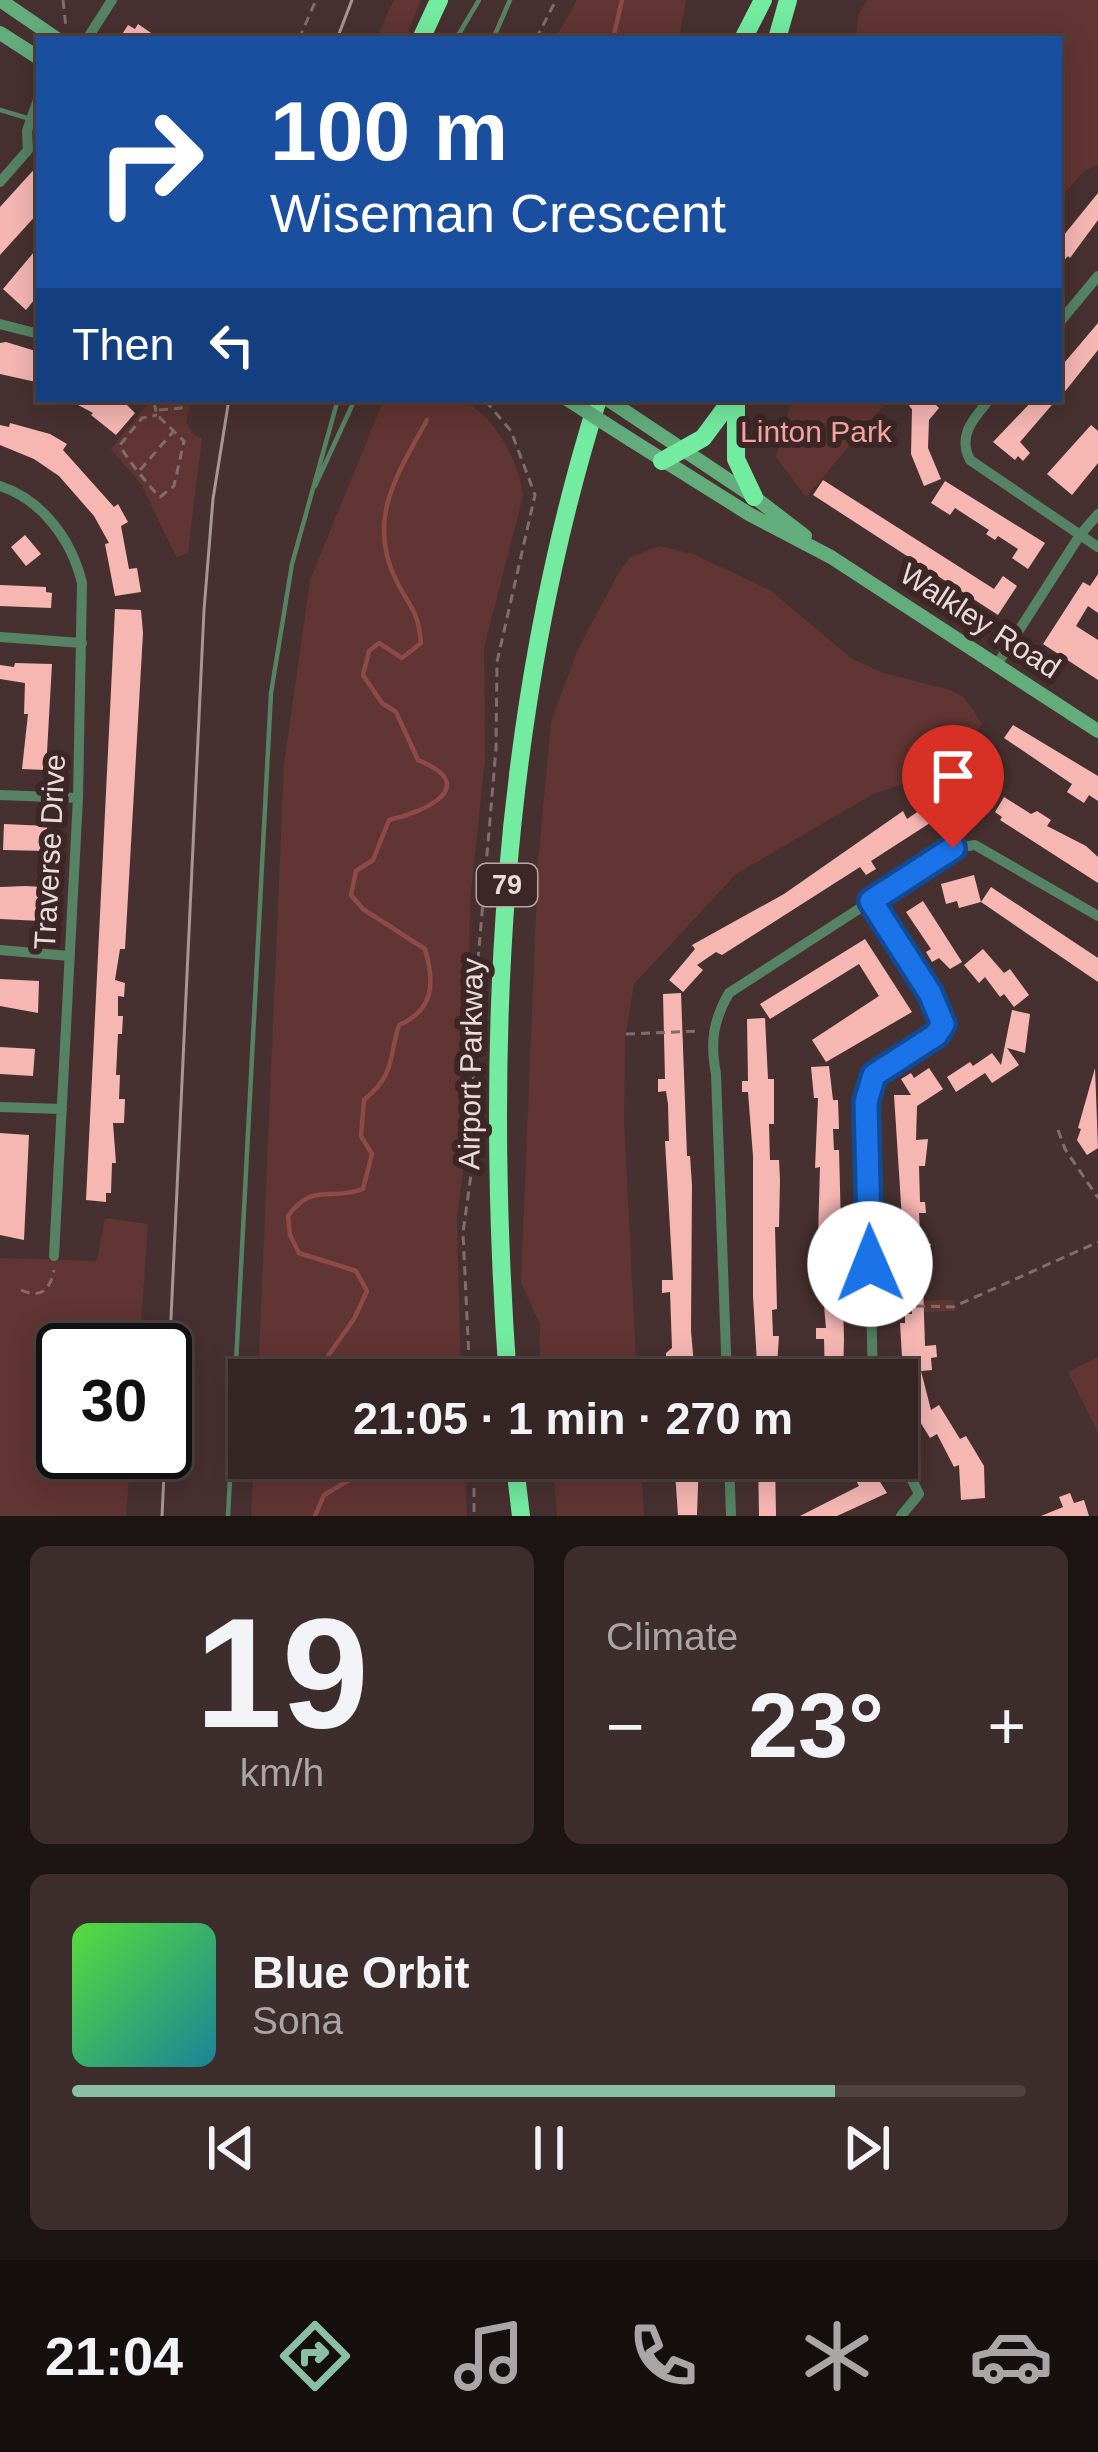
<!DOCTYPE html>
<html lang="en">
<head>
<meta charset="utf-8">
<style>
	body { margin:0; font-family:Helvetica,sans-serif; background:#3d2d2c; color:#f1f3f6; height:100vh; display:flex; flex-direction:column; font-size:45px; white-space:nowrap }
	* { box-sizing:border-box; margin:0 }
	p { font-size:39px; color:#aaa5a6 }
	.icon { flex:none; width:66px; height:66px; fill:none; stroke:currentColor; stroke-width:2; stroke-linecap:round; stroke-linejoin:round }
	.map { position:relative; height:1516px; overflow:hidden }
	.sheet { display:flex; flex-direction:column; gap:30px; padding:30px; background:#1d1414; flex:1 }
	.sheet>* { flex:none }
	.top-card { position:absolute; left:36px; top:36px; width:1026px; height:366px; border-radius:0px; box-shadow:0 6px 30px #0003,0 0 0 3px #4f4241; background:#1a4fa0; color:#fff; overflow:hidden }
	.speed { position:absolute; left:36px; top:1323px; display:flex; gap:24px; font-size:60px; font-weight:700; text-align:center }
	.speed>* { display:grid; place-content:center; width:156px; height:156px; border-radius:50%; background:#352524; box-shadow:0 6px 30px #0003,0 0 0 3px #4f4241; line-height:1 }
	.speed .limit { border:6px solid #111; border-radius:18px; background:#fff; color:#111 }
	.pin { position:absolute; display:grid; place-items:center; width:102px; height:102px; color:#fff; margin:-123px -51px; border-radius:50% 50% 50% 0; rotate:-45deg; box-shadow:0 0 12px #0007 }
	.pin .icon { rotate:45deg }
	.me { position:absolute; width:132px; margin:-66px; rotate:359deg; stroke-linejoin:round; filter:drop-shadow(0 0 9px #0008) }
	.turn { display:flex; align-items:center; gap:42px; height:252px; padding:0 36px; font-size:54px }
	.turn .icon { width:156px; height:156px; stroke-width:2.5 }
	.turn b { display:block; font-size:84px; line-height:102px }
	.then { display:flex; align-items:center; height:114px; padding:0 36px; background:#0003; gap:24px; font-size:45px }
	.big { font-size:90px; font-weight:800; line-height:1.1 }
	.sheet .widget { flex:1; display:flex; flex-direction:column; justify-content:center; gap:18px; min-width:0; padding:0 42px; border-radius:18px; background:#3d2d2c }
	.sheet .dial { align-items:center; gap:0 }
	.dial b { font-size:156px; line-height:1 }
	.song { display:flex; align-items:center; gap:36px }
	.cover { width:144px; height:144px; border-radius:18px; background:linear-gradient(135deg,hsl(110 70% 55%),hsl(190 70% 35%)) }
	.played { height:12px; border-radius:6px; background:linear-gradient(90deg,#8abfa5 80%,#4f4241 80%) }
	.keys { display:flex; justify-content:space-around; direction:ltr }
	.heat { display:flex; justify-content:space-between; align-items:center; font-size:66px; direction:ltr }
	.sheet .tiles { flex:1; display:grid; gap:30px; grid-template-columns:1fr 1fr }
	.widget:last-child { grid-column:span 2 }
	.trip { position:absolute; left:228px; top:1359px; width:690px; height:120px; border-radius:0px; background:#352524; box-shadow:0 6px 30px #0003,0 0 0 3px #4f4241; font-weight:800; line-height:120px; text-align:center }
	.tabs { display:flex; height:192px; justify-content:space-around; align-items:center; background:#150f0e; color:#aaa5a6 }
	.tabs .icon { width:84px; height:84px }
	.tabs .active { color:#8abfa5 }
	.tabs b { font-size:54px; color:#f1f3f6 }
	.map>svg:first-child { display:block }
	.green { fill:#613533 }
	.lines { fill:none; stroke-linecap:round; stroke-linejoin:round }
	.stream { stroke:#8e4a47; stroke-width:4.5 }
	.building { fill:#f6b7b3 }
	.path { stroke:#806d6c; stroke-width:3; stroke-dasharray:9 6; stroke-linecap:butt }
	.lane { stroke:#568365; stroke-width:4.5 }
	.street { stroke:#568365; stroke-width:10 }
	.secondary { stroke:#63ad7d; stroke-width:14 }
	.highway { stroke:#73eba0; stroke-width:18 }
	.tram { stroke:#a79695; stroke-width:3 }
	.secondary-bridge { stroke:#63ad7d; stroke-width:14 }
	.route-casing { stroke:#114b97; stroke-width:30 }
	.route { stroke:#1a73e8; stroke-width:21 }
	.labels { text-anchor:middle; stroke-width:12; stroke-linejoin:round; paint-order:stroke }
	.shield { fill:#3c2726; stroke:#b6a6a5; stroke-width:3 }
	.shield-label { font-size:27px; font-weight:bold; fill:#eadcdb }
	.park-label { font-size:30px; fill:#f7a5a1; stroke:#3c2726 }
	.street-label { font-size:30px; fill:#eadcdb; stroke:#3c2726 }
</style>
</head>
<body>
<div class="map">
<svg width="1098" height="1516" viewBox="0 0 1098 1516">
	<rect width="100%" height="100%" fill="#473130"/>
	<!-- green -->
	<path class="green" d="M394,0H421L405,39H376Z
		M577,0H686L679,39H555Z
		M867,0H1098V165L1084,171L1059,200V39H856L858,16Z
		M152,399H192L186,422L194,435L202,438L188,552L177,558L141,484L111,449Z
		M384,399C407,399 441,393 462,401C494,413 520,464 523,496L484,648L485,759L470,901L466,1150L457,1217L461,1380H258L284,764L310,580Z
		M792,399H889L806,497L776,457Z
		M660,546L693,554L770,590L851,658L883,673L950,690L964,697L982,724L972,738L943,753L906,783L875,793L736,874L634,984L625,1039L624,1122L637,1380H539L540,1324L521,1283L538,863L551,722L577,651L619,572L630,557Z
		M105,1218L148,1224L139,1350H63V1452H131L126,1516H0V1258L97,1261Z
		M954,1300L955,1311L889,1313V1301Z
		M1098,1357V1433L1068,1372Z
		M254,1458H465L467,1516H251Z
		M552,1458H641L644,1516H557Z"/>
	<g class="lines">
		<!-- stream -->
		<path class="stream" d="M613,39L622,0
			M311,1380L354,1319L367,1291L356,1271L299,1253L290,1235L288,1216C314,1181 329,1202 363,1189L372,1154L361,1136L364,1100C396,1073 388,1060 399,1025C434,1010 435,983 425,949L363,909L351,895L356,871L373,860L389,820C425,812 482,786 418,760L396,712L382,703L363,675L369,651L379,643L402,658L421,643C418,610 411,609 397,582C365,520 398,473 427,420
			M293,1458C310,1475 332,1466 352,1458
			M315,1516L324,1495L361,1473L365,1463L362,1458"/>
	</g>
	<!-- building -->
	<path class="building" d="M138,24L160,39H119L128,25L135,29Z
		M39,164V212L0,255V207Z
		M1098,193V220L1070,258L1068,256L1059,266V241Z
		M39,246V294L26,310L3,289Z
		M1098,323V350L1059,399V369Z
		M6,342L39,352L36,382L0,374V343Z
		M67,399H121L135,413L116,435L91,415L93,413Z
		M915,399H939L935,404L939,408L929,420L928,448L941,479L924,486L911,454L912,409L909,406Z
		M1034,399H1057L1020,442L1030,453L1023,461L1018,456L1015,460L993,442Z
		M10,423L50,434L67,444L63,450L114,507L118,504L128,522L121,526L129,569L137,568L141,592L115,596L105,544L109,543L94,516L59,476L34,459L0,445V425L9,427Z
		M1091,425L1098,431V463L1072,495L1047,474Z
		M823,480L994,589L1003,576L1017,586L998,615L813,495Z
		M945,481L1045,543L1028,569L1012,558L1018,549L998,536L995,540L986,534L989,530L955,508L950,515L931,503Z
		M25,535L41,554L26,566L11,547Z
		M1098,574V613L1088,606L1076,626L1098,640V680L1043,644L1083,582L1090,586Z
		M0,585L46,587V592L52,593L51,608L0,606Z
		M115,609L141,610L143,633L125,949H120L115,980L125,983L124,997L118,996V1016H123L122,1034H118L116,1075H120L119,1099H125L124,1123H113L116,1163H112L111,1193H106V1202L86,1200Z
		M15,663L52,664L46,770L22,769L28,714H24L25,683L0,679V665L14,667Z
		M1013,725L1098,776V801L1089,795L1084,803L1067,792L1072,784L1004,738Z
		M957,781L991,789L987,805L954,798Z
		M1004,797L1031,814L1037,811L1051,820L1047,826L1086,846L1098,857V883L1000,820L1002,817L995,812Z
		M938,798L947,812L871,861L876,869L866,875L860,867L722,955L716,952L697,965L703,970L683,992L669,980L695,949L692,945L784,894L903,811L907,819Z
		M4,824L47,826L46,851L3,850Z
		M974,875L981,902L959,908L957,901L946,904L941,884Z
		M26,886L42,887L41,921L0,919V887Z
		M991,887L1098,958V982L981,902Z
		M923,901L962,962L950,969L939,958L932,962L926,952L931,949L906,912Z
		M865,939L912,1012L826,1062L812,1040L879,996L859,964L770,1019L760,1004Z
		M983,949L1004,973L1010,969L1029,995L1014,1007L1004,994L1000,997L985,977L979,983L964,965Z
		M0,979L39,981L38,1013L0,1006Z
		M681,993L687,1156H690L692,1185L691,1331L695,1377L666,1378V1353L672,1348L670,1292L662,1293V1280H673L665,1141H669L668,1104L666,1091L658,1092V1079H665L663,994Z
		M1012,1010L1030,1014L1025,1053L1007,1048L1019,1065L992,1083L985,1073L956,1092L947,1077L970,1062L973,1066L992,1053L1001,1065Z
		M765,1018L768,1079H774V1124H769L770,1160H779L780,1180L779,1227H775L777,1309L772,1310L773,1336H779L776,1380H758L753,1296V1156L748,1092H742V1081H748L747,1019Z
		M0,1047L35,1049L33,1076L0,1074Z
		M829,1066L833,1100H838L839,1129H833L834,1150H839L844,1339L843,1378H825L824,1339H816V1328H826L818,1238L820,1167L815,1168L818,1098H814L811,1067Z
		M929,1068L943,1089L917,1106L916,1140L928,1139L925,1166H919L920,1202H925L926,1213H919L920,1235L921,1240L931,1244L928,1252L922,1253L925,1346L936,1345L937,1357L931,1358L932,1370L921,1371L931,1410L939,1405L960,1439L966,1436L984,1466L985,1498L961,1500L959,1465L954,1467L937,1434L930,1438L914,1412L903,1374L900,1323H905V1314H912L911,1292L898,1293L903,1235L894,1095H911L901,1079L911,1073L914,1078Z
		M1095,1068L1098,1148L1087,1155L1077,1140L1081,1129L1078,1128Z
		M0,1133L29,1135L24,1240L0,1235Z
		M674,1458H699L697,1515H678Z
		M758,1458H775L776,1516H759Z
		M844,1458H865L887,1493L837,1516H800L859,1486Z
		M1070,1493L1074,1503L1084,1500L1089,1516H1041L1063,1507L1059,1497Z"/>
	<g class="lines">
		<!-- path -->
		<path class="path" d="M63,0L66,28
			M299,39L316,0
			M536,39L556,0
			M149,399L154,403L158,399
			M154,403L157,415L184,441L174,486L160,497C153,491 122,453 120,445L142,418L157,415
			M159,410L181,408L188,399
			M140,470L173,432
			M626,1034L700,1031
			M1058,1130L1065,1149L1098,1198
			M21,1290C41,1299 50,1290 54,1270
			M886,1305L953,1307L1098,1242
			M470,1380L463,1233L472,1167L475,995L496,749L497,662L535,495L511,431L484,399
			M474,1458V1516"/>
		<!-- lane -->
		<path class="lane" d="M456,39L479,0
			M493,39L510,0
			M0,110L27,118
			M315,486L355,399
			M228,1516L271,693L292,564L338,399"/>
		<!-- street -->
		<path class="street" d="M87,39L112,0
			M0,182L28,150L27,131L39,97
			M1059,323L1098,276
			M0,324L39,334
			M990,399C974,418 957,435 970,460L1098,547
			M0,486C43,500 72,541 82,583L78,798L54,1256
			M0,637L82,643
			M998,663L1080,535L1098,514
			M0,795L78,798
			M871,901L930,993L943,1024L936,1035L874,1075L866,1102L873,1380
			M0,950L69,956
			M0,1107L62,1109
			M727,1380L716,1074C710,1042 713,1021 729,993L953,848L975,845L1098,916
			M897,1449L919,1494L901,1516
			M729,1458L731,1516"/>
		<!-- secondary -->
		<path class="secondary" d="M0,0L57,39
			M0,33L39,58
			M607,399L754,497L805,536
			M631,440L749,514L831,557L1098,731"/>
		<!-- highway -->
		<path class="highway" d="M421,39L439,0
			M743,39L763,0
			M777,39L788,0
			M736,399V459L754,497
			M662,461L703,438L732,399
			M508,1380C484,1051 499,715 598,399
			M514,1458L521,1516"/>
		<!-- tram -->
		<path class="tram" d="M337,39L352,0
			M165,1447L204,610L213,499L229,399
			M162,1516L165,1452"/>
		<!-- secondary-bridge -->
		<path class="secondary-bridge" d="M567,399L631,440"/>
	</g>
	<g class="lines">
		<!-- route casing -->
		<g class="route-casing">
			<path id="route" d="M870,1264L866,1102L874,1075L936,1035L943,1024L930,993L871,901L953,848"/>
		</g>
		<!-- route -->
		<use href="#route" class="route"/>
	</g>
	<g class="labels">
		<!-- shield labels -->
		<rect class="shield" x="477" y="864" width="60" height="42" rx="9"/>
		<g class="shield-label">
			<text x="507" y="894">79</text>
		</g>
		<!-- park labels -->
		<g class="park-label">
			<text x="816" y="442">Linton Park</text>
		</g>
		<!-- street labels -->
		<g class="street-label">
			<text transform="translate(980 621) rotate(33)" y="10">Walkley Road</text>
			<text transform="translate(50 852) rotate(-87)" y="10">Traverse Drive</text>
			<text transform="translate(471 1064) rotate(-89)" y="10">Airport Parkway</text>
		</g>
	</g>
</svg>
<div class="speed"><div class="limit">30</div></div>
<div class="pin" style="left:953px;top:848px;background:#d93025"><svg class="icon" aria-label="arrive" viewBox="0 0 24 24"><path d="M6 21V4h12l-3 4 3 4H6"/></svg></div>
<svg class="me" style="left:870px;top:1264px" viewBox="-20 -20 40 40"><circle r="19" fill="#fff"/><path d="M0-13L10 11 0 6-10 11z" fill="#1a73e8"/></svg>
<div class="trip">21:05 · 1 min · 270 m</div>
<div class="top-card">
<div class="turn"><svg class="icon" aria-label="right" viewBox="0 0 24 24"><path d="M7 20v-9h11M14 6l5 5-5 5"/></svg><div><b>100 m</b>Wiseman Crescent</div></div>
<div class="then">Then<svg class="icon" aria-label="left" viewBox="0 0 24 24"><path d="M17 20v-9H6M10 6l-5 5 5 5"/></svg></div>
</div>
</div>
<section class="sheet">
<div class="tiles">
<div class="widget dial"><b>19</b><p>km/h</p></div>
<div class="widget"><p>Climate</p>
<div class="heat"><a>−</a><b class="big">23°</b><a>+</a></div>
</div>
<div class="widget">
<div class="song"><i class="cover"></i><div><b>Blue Orbit</b><p>Sona</p></div></div>
<div class="played"></div>
<div class="keys"><svg class="icon" aria-label="previous" viewBox="0 0 24 24"><path d="M18 5L8 12l10 7zM5 5v14"/></svg><svg class="icon" aria-label="pause" viewBox="0 0 24 24"><path d="M8 5v14M16 5v14"/></svg><svg class="icon" aria-label="next" viewBox="0 0 24 24"><path d="M6 5l10 7-10 7zM19 5v14"/></svg></div>
</div>
</div>
</section>
<nav class="tabs">
<b>21:04</b>
<svg class="icon active" aria-label="directions" viewBox="0 0 24 24"><path d="M12 3l9 9-9 9-9-9zM9 14v-3h6M13 9l2 2-2 2"/></svg>
<svg class="icon" aria-label="music" viewBox="0 0 24 24"><path d="M9 18V5l10-2v13"/><circle cx="6" cy="18" r="3"/><circle cx="16" cy="16" r="3"/></svg>
<svg class="icon" aria-label="phone" viewBox="0 0 24 24"><path d="M5 4h4l2 5-3 2q2 4 5 5l2-3 5 2v4C11 20 4 13 5 4z"/></svg>
<svg class="icon" aria-label="climate" viewBox="0 0 24 24"><path d="M12 3v18M4 7l16 10M4 17L20 7"/></svg>
<svg class="icon" aria-label="car" viewBox="0 0 24 24"><path d="M5 17H2v-5l4-1 3-4h7l3 4 3 1v5h-3M9 17h6M6 11h13"/><circle cx="7" cy="17" r="2"/><circle cx="17" cy="17" r="2"/></svg>
</nav>
</body>
</html>
